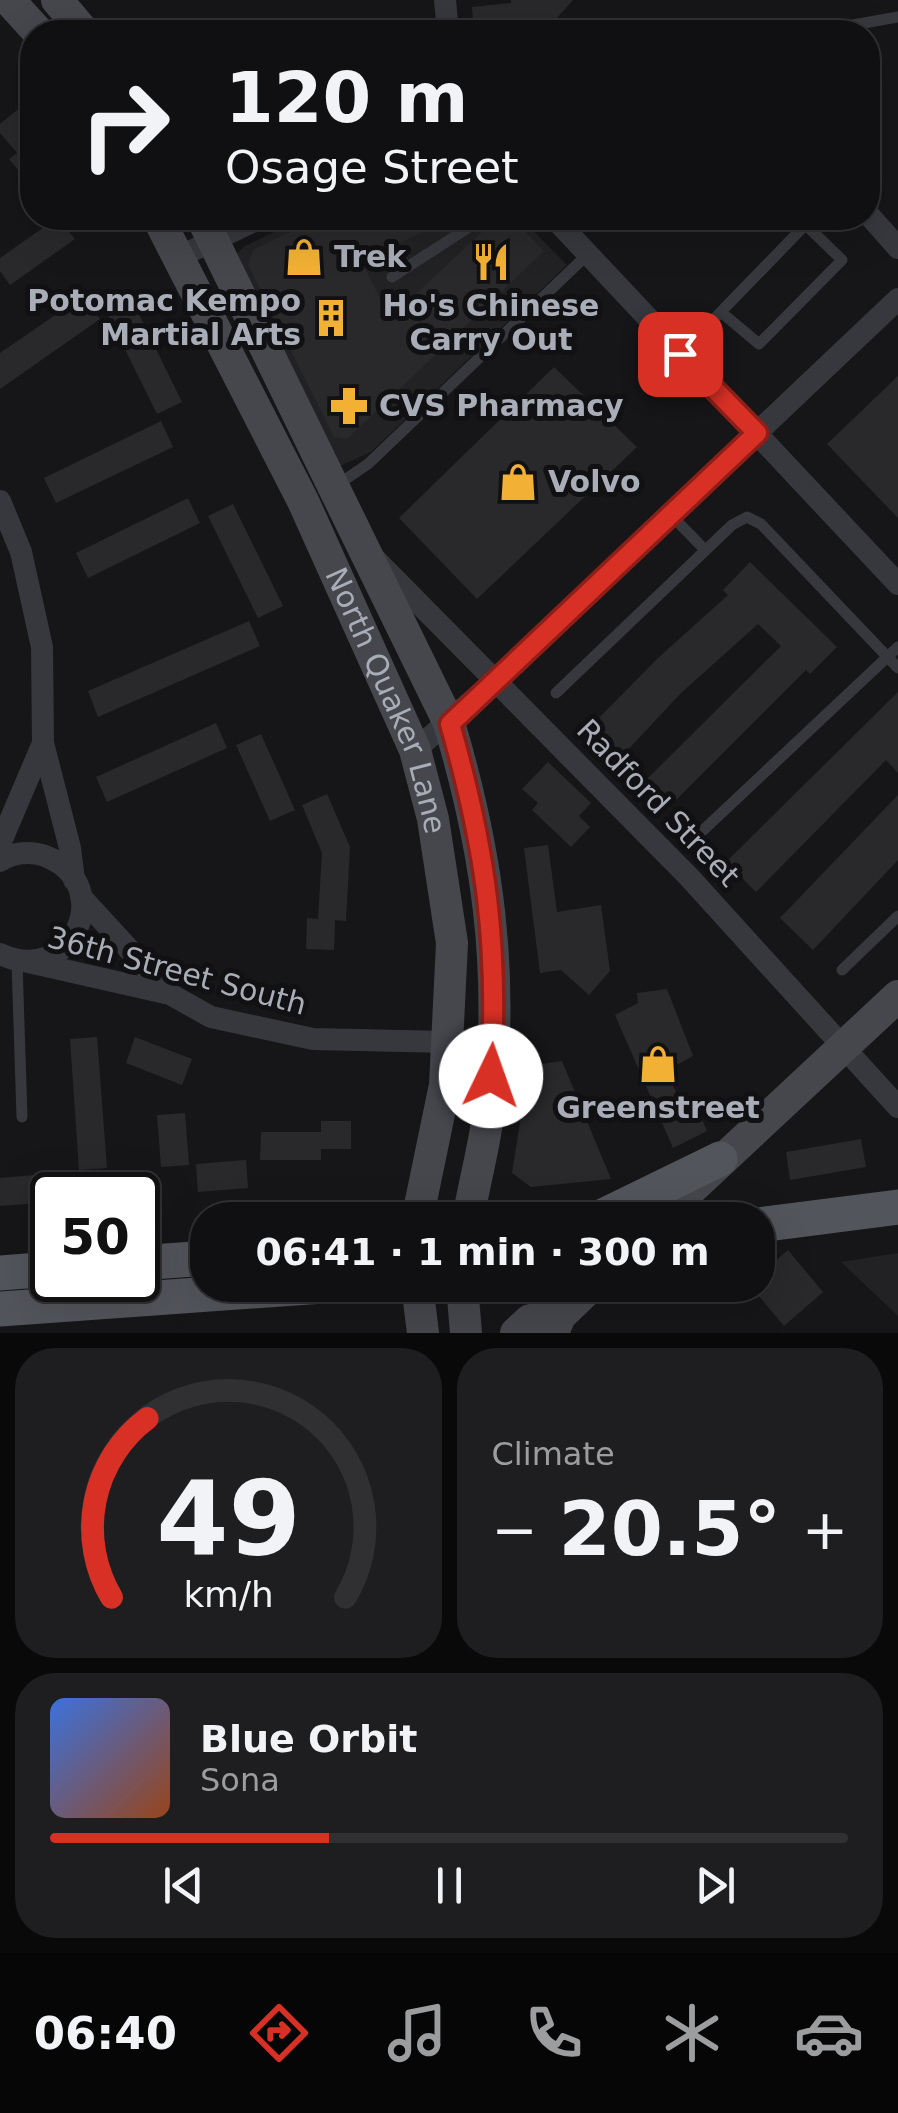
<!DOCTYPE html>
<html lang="en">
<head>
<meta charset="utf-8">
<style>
	body { margin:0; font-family:"DejaVu Sans",sans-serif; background:#1e1e20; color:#f1f3f6; height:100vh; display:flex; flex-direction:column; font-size:38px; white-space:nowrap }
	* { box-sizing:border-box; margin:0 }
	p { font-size:32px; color:#9c9d9f }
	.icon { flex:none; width:55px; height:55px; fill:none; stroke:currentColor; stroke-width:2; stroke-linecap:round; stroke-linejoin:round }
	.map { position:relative; height:1333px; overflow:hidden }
	.panel { display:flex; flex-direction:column; gap:15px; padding:15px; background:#09090a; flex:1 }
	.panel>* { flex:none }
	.guide { position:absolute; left:20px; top:20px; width:860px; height:210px; border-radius:40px; box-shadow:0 10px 40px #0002,0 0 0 2px #303032; background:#101012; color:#f1f3f6; overflow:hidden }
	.speed { position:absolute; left:30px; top:1172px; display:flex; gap:20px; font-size:50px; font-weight:700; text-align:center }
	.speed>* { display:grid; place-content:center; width:130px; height:130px; border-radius:50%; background:#101012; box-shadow:0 10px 40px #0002,0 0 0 2px #303032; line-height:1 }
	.speed .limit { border:5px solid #111; border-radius:15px; background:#fff; color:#111 }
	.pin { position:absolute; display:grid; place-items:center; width:85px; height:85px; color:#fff; margin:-42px; border-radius:20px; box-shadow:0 5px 15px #0006 }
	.me { position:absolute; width:110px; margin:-55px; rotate:3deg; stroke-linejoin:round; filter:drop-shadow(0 0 8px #0008) }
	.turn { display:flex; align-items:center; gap:35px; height:210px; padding:0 40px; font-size:45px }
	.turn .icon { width:130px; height:130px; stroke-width:2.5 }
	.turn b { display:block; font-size:70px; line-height:85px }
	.big { font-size:75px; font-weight:700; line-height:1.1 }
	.panel .card { flex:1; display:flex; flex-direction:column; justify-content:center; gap:15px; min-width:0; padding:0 35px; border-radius:40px; background:#1e1e20 }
	.panel .dial { align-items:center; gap:0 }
	.dial svg { height:260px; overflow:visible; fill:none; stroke:#303032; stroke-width:7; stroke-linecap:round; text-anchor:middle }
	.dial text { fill:#f1f3f6; stroke:none }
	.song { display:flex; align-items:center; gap:30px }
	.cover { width:120px; height:120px; border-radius:15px; background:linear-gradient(135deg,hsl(220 70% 55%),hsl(20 70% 35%)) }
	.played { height:10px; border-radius:5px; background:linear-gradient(90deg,#d93025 35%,#303032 35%) }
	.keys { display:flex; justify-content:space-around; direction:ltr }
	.heat { display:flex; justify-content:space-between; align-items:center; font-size:55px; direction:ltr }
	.panel .tiles { flex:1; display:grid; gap:15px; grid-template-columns:1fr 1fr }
	.card:last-child { grid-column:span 2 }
	.trip { position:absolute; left:190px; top:1202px; width:585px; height:100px; border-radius:40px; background:#101012; box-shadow:0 10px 40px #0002,0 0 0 2px #303032; font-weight:700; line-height:100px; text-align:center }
	.dock { display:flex; height:160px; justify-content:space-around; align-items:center; background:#060607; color:#9c9d9f }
	.dock .icon { width:70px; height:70px }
	.dock .current { color:#d93025 }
	.dock b { font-size:45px; color:#f1f3f6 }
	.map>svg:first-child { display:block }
	.built { fill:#222225 }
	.building { fill:#29292c }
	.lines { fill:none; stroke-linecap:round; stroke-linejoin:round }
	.service { stroke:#37383d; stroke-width:11 }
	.minor { stroke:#37383d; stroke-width:22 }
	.secondary { stroke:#45474d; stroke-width:32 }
	.primary { stroke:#53555c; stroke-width:35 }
	.route-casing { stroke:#8d1f18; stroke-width:25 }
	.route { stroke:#d93025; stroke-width:18 }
	.labels { text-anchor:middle; stroke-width:10; stroke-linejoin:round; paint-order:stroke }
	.poi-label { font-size:30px; font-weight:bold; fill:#a8adb8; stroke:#111113; text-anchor:start }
	.street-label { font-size:30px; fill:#a8adb8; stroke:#111113 }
</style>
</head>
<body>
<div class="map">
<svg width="898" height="1333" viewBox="0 0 898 1333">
	<rect width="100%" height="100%" fill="#161618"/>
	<!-- built -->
	<path class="built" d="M303,218H521L567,265L371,452L337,467L237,253L245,246Z
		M898,1253V1316L841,1262Z"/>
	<!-- building -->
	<path class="building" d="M511,0H573L549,27L550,32H474L472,7L511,3Z
		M17,110L32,129V187L9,159L17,153L0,133V124Z
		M57,218L75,239L10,285L0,271V258Z
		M318,218H450L362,262L390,318L497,218H512L544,251L347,439L334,437L248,265L253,250Z
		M83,296L100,319L0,389V353Z
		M132,300L182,402L157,414L107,313Z
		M554,367L637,447L477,599L399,518Z
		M898,376V518L827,444Z
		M161,421L173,447L56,503L44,478Z
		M188,498L200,523L88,578L76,553Z
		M233,504L283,606L258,618L208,516Z
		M750,562L837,647L810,674L806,670L671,805L646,780L781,646L758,624L681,693L623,755L592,725L658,658L728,595L723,590Z
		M249,621L260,646L98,717L88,691Z
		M898,692V773L886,760L756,892L726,862Z
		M216,723L227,748L107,802L96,777Z
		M261,734L295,810L270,821L236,745Z
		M548,762L591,803L579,816L590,827L571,847L532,810L538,803L522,789Z
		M327,794L350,847L346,921L335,920L334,950L306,949L307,918L318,919L322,853L302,805Z
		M898,795V860L813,950L780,918Z
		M548,845L557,912L601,905L610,971L589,995L561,970L540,973L524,848Z
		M667,989L693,1056L666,1071L681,1103L693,1099L707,1131L673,1148L615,1015L638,1003L637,993Z
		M97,1037L107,1168L79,1170L70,1039Z
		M135,1037L192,1059L182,1085L126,1063Z
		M562,1061L611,1179L531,1187L512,1173L529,1066Z
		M185,1113L189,1165L161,1167L157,1115Z
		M321,1121H351V1149H321V1160H260L261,1132H321Z
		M861,1139L866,1167L790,1180L786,1152Z
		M246,1160L248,1188L198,1192L196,1164Z
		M71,1172L73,1195H52V1202L0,1206V1178Z
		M788,1250L823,1292L784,1326L758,1295V1276Z"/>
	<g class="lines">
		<!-- service -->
		<path class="service" d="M366,32L448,26
			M831,32L836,28L898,17
			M392,277L483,218
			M721,312L759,344L842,260L805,224
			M681,353L812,218
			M337,485L368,464L587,255
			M671,515L705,550
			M556,693L732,525L747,517L761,524L898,668
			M697,836L898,647
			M17,962L22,1117
			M842,970L898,916"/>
		<!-- minor -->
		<path class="minor" d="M445,0L448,32
			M868,214L898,248
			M554,218L898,584
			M179,257L260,218
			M0,501L21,552L42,647L43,743L70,848L74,880
			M376,560L689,877L898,1107
			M415,750L497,679L898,299
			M0,844L43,743
			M0,861C13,852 31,851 45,856C118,884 73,988 0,954
			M81,897L170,994
			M24,961L170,994L211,1017L313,1039L493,1043"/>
		<!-- secondary -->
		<g class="secondary">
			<path d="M9,0L38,32"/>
			<path d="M57,0L84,32"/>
			<path id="s1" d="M158,218L303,501L415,750L433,819L452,943L445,1085L417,1220"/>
			<path d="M202,218L449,723C488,854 504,971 489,1108C485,1145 474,1183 468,1220"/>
			<path d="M658,1220L898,996"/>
			<path d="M417,1285L423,1333"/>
			<path d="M462,1285L466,1333"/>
			<path d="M516,1333L530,1320L560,1316"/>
			<path d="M553,1333L560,1316L592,1285"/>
		</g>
		<!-- primary -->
		<path class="primary" d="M595,1220L720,1159
			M687,1220H712
			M758,1225L898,1207
			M138,1263L208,1258
			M0,1273L52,1269
			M0,1309L337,1285"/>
	</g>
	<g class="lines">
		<!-- route casing -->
		<g class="route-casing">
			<path id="route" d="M491,1076C499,944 486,850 450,724L757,433L680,354"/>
		</g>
		<!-- route -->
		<use href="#route" class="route"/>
	</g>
	<!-- icons -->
	<defs>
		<g id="shop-bare" transform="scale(3)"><path d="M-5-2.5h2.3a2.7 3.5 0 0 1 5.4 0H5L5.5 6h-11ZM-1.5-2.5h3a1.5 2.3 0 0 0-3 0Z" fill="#f2b134" stroke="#111113" stroke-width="2.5" paint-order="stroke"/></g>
		<g id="restaurant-bare" transform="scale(3)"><path d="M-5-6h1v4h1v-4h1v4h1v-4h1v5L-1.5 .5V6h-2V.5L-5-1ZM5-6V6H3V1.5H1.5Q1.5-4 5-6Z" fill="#f2b134" stroke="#111113" stroke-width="2.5" paint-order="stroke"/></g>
		<g id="building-bare" transform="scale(3)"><path d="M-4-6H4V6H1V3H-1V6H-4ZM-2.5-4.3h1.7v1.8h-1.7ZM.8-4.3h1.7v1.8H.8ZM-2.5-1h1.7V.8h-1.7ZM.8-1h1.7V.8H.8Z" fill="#f2b134" stroke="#111113" stroke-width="2.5" paint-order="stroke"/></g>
		<g id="pharmacy-bare" transform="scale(3)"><path d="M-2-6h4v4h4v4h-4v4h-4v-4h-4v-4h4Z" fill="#f2b134" stroke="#111113" stroke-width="2.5" paint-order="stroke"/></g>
	</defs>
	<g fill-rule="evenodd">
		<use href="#shop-bare" x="304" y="257"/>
		<use href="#restaurant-bare" x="491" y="262"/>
		<use href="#building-bare" x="331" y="318"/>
		<use href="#pharmacy-bare" x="349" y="406"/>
		<use href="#shop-bare" x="518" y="482"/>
		<use href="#shop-bare" x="658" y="1064"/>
	</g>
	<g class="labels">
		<!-- poi labels -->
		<g class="poi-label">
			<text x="334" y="267">Trek</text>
			<text x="301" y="311" text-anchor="end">Potomac Kempo<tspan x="301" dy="34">Martial Arts</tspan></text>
			<text x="491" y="316" text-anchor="middle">Ho's Chinese<tspan x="491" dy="34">Carry Out</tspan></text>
			<text x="379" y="416">CVS Pharmacy</text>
			<text x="548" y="492">Volvo</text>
			<text x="658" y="1118" text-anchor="middle">Greenstreet</text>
		</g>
		<!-- street labels -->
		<g class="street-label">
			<text dy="10" stroke="none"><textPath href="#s1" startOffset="535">North Quaker Lane</textPath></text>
			<text transform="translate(658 803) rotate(46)" y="10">Radford Street</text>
			<text transform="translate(177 971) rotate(15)" y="10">36th Street South</text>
		</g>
	</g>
</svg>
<div class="speed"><div class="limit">50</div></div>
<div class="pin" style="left:680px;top:354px;background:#d93025"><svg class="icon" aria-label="arrive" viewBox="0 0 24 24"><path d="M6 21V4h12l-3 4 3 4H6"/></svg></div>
<svg class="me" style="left:491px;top:1076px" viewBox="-20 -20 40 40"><circle r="19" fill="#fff"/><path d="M0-13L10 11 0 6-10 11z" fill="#d93025"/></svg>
<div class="trip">06:41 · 1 min · 300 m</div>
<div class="guide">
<div class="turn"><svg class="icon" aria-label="right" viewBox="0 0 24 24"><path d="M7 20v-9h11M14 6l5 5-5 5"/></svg><div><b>120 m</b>Osage Street</div></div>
</div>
</div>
<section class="panel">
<div class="tiles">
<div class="card dial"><svg viewBox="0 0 100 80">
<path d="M14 69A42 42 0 1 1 86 69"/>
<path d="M14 69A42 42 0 0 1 25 14" stroke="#d93025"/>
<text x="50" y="56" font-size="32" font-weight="700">49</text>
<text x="50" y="72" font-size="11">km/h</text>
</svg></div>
<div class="card"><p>Climate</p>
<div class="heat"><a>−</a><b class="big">20.5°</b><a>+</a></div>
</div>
<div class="card">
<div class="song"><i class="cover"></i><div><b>Blue Orbit</b><p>Sona</p></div></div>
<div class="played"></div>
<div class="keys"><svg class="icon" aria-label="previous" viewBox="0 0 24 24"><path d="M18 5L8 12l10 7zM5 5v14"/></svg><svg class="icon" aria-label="pause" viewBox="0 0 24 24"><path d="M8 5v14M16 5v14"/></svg><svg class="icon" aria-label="next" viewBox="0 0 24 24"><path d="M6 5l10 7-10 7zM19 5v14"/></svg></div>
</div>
</div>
</section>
<nav class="dock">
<b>06:40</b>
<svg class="icon current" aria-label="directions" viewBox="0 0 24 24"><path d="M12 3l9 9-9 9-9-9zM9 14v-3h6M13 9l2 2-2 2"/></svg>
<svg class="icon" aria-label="music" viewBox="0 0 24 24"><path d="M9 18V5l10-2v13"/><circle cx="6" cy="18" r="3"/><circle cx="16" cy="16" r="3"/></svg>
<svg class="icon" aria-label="phone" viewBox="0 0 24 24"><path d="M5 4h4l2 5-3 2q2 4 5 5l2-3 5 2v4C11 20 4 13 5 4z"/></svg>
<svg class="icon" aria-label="climate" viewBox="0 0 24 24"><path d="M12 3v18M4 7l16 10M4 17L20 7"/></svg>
<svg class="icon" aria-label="car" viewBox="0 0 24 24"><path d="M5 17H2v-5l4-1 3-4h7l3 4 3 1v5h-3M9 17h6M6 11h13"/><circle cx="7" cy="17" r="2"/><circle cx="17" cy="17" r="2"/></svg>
</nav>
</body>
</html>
